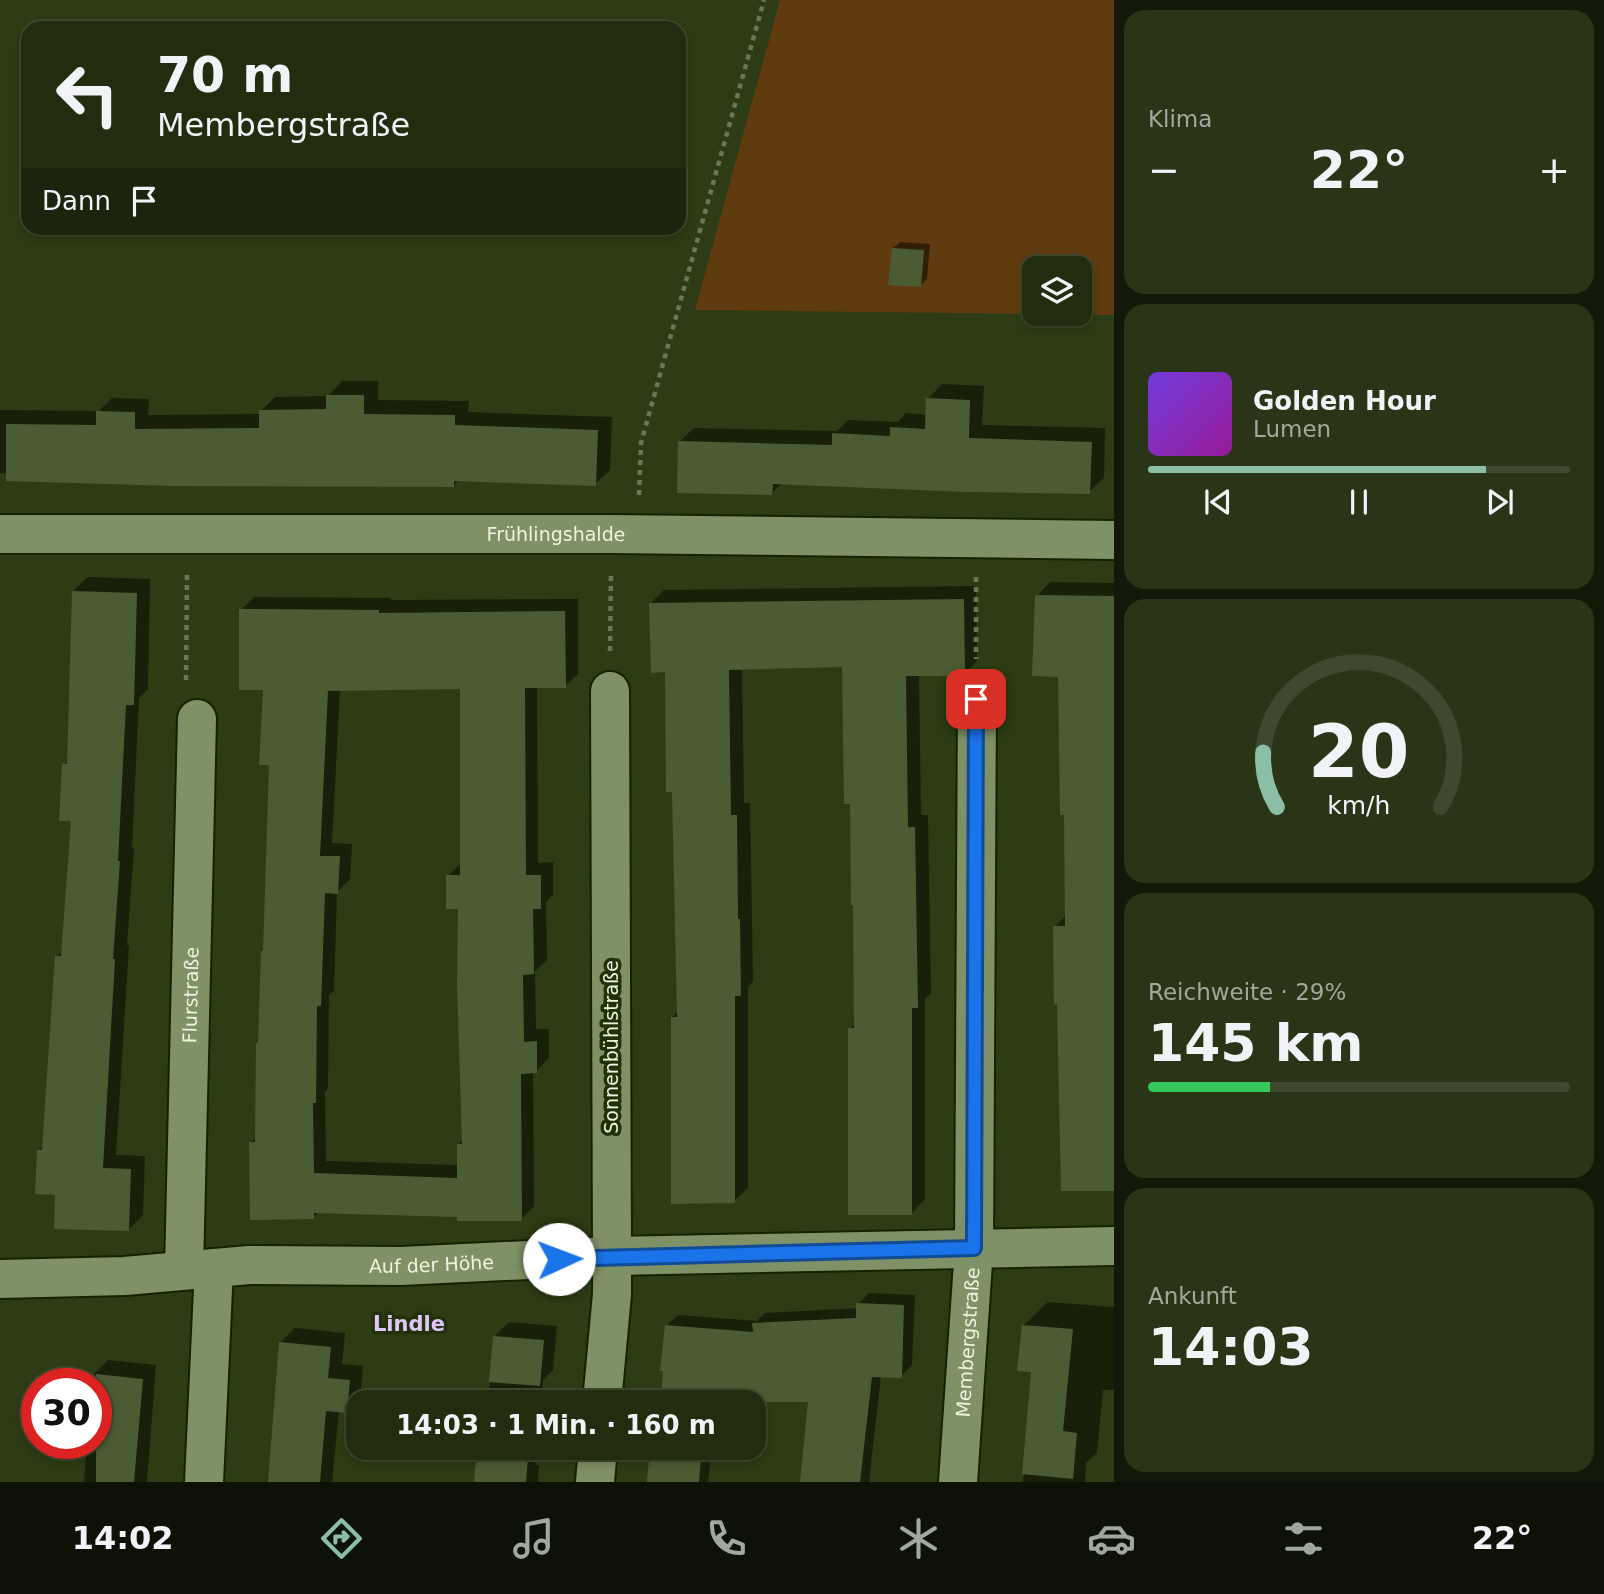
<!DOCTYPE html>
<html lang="de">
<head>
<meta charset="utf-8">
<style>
	body { margin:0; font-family:"DejaVu Sans",sans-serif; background:#2a3518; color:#f1f3f6; height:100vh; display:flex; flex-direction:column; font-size:26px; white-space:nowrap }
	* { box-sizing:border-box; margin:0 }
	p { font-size:23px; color:#a2a89e }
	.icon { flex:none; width:38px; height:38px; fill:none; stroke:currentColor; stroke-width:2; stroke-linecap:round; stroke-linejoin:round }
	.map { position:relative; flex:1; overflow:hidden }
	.sheet { display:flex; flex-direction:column; gap:10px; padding:10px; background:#131908; width:490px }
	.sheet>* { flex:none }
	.banner { position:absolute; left:21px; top:21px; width:665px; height:214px; border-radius:21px; box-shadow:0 4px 10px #0003,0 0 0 2px #3f492f; background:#222d0f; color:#f1f3f6; overflow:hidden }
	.buttons { position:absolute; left:1022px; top:256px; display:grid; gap:14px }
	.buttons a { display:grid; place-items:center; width:70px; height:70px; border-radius:14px; background:#222d0f; box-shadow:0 4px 10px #0003,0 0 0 2px #3f492f; font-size:35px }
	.speed { position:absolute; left:21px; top:1368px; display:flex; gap:14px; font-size:35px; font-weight:700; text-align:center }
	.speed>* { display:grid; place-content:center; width:91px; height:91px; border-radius:50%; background:#222d0f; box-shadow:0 4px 10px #0003,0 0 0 2px #3f492f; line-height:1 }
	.speed .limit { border:10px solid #d22; background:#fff; color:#111 }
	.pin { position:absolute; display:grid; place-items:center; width:60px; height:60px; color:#fff; margin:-30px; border-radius:14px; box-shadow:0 4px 10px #0006 }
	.me { position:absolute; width:77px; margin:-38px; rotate:88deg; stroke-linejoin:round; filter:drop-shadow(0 0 5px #0008) }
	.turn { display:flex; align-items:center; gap:24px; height:147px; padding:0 21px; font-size:32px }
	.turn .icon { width:91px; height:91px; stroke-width:2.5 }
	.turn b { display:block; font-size:49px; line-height:60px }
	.then { display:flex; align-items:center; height:66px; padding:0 21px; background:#0003; gap:14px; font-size:26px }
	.big { font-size:52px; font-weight:800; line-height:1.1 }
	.sheet .card { flex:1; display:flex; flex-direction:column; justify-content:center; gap:10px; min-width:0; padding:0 24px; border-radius:21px; background:#2a3518 }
	.sheet .dial { align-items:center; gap:0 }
	.dial svg { height:182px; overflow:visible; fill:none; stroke:#3f492f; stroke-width:7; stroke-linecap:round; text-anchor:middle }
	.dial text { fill:#f1f3f6; stroke:none }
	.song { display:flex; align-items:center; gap:21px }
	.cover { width:84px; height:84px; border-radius:10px; background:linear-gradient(135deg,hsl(260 70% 55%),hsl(300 70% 35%)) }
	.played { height:7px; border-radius:4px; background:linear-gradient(90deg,#8abfa5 80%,#3f492f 80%) }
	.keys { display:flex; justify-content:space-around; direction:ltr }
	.heat { display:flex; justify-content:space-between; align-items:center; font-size:38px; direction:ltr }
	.charge { height:10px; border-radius:5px; background:linear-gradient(90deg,#34c759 29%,#3f492f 0) }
	.trip { position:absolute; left:346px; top:1390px; width:420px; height:70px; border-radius:21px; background:#222d0f; box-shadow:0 4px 10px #0003,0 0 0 2px #3f492f; font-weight:800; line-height:70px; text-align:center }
	.menu { display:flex; height:112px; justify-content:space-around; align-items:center; background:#0e1206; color:#a2a89e }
	.menu .icon { width:49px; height:49px }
	.menu .selected { color:#8abfa5 }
	.menu b { font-size:32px; color:#f1f3f6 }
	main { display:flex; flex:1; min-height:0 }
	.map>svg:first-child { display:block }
	.green { fill:#5f3b0f; fill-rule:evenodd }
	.shadow { fill:#0007; fill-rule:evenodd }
	.building { fill:#4b5c34; fill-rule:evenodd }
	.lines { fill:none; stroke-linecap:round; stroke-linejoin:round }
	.minor-casing { stroke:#152200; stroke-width:42 }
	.path { stroke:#6a7755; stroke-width:4.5; stroke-dasharray:5 5; stroke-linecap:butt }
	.minor { stroke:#7f9166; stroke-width:38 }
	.route-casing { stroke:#114b97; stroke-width:18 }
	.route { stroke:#1a73e8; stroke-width:12 }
	.labels { text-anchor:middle; stroke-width:7; stroke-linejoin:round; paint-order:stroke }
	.street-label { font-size:19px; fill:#ebf5de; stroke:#233109 }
	.neighbourhood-label { font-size:21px; font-weight:bold; fill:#e1c6fd; stroke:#233109 }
</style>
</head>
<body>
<main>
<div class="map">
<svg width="1114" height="1482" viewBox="0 0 1114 1482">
	<rect width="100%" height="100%" fill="#2d3c14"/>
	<!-- green -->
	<path class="green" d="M780,0H1114V315L695,310ZM1034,268H1080V313H1034Z"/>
	<!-- shadow -->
	<path class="shadow" d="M900,242L930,244L927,279L920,286L893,248Z
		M342,381H378V400L469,401L468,412L612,417L610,470L595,484L459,480L453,486L0,473V410L99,411L112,398L149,399L148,415L261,414V411L275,397L328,396Z
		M942,384L984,386L982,425L1105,428L1104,478L1089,492L782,483L772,493L679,442L694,428L837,431L848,420L898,422L906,413L927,415L928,399Z
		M88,577L150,579L148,689L139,698L132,847L134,848L127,945L129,946L116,1155L145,1156L143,1215L129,1229L57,1193L39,1150L44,1145L57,956L64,950L73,820L64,764L69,760L73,591Z
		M1050,582L1114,583V1189L1059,1003L1055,927L1066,915V813L1060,675L1037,596Z
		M976,586L977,661L964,674L919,675L921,815H928L931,993L925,999V1199L912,1213L850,1029L856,1023L852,802L843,665L742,668L744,803H750L753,981L748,987V1188L734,1201L672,1017L679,1011L674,790L667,671L650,604L664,590Z
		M254,597L391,598V600L578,599V674L565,686L537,687L538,863L553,862V895L546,902L547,960L535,971L536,1029H549V1058L536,1071H533L534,1206L521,1219L319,1211L314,1217L251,1143L256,1137L257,1044L260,1041L265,949L271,764L265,689L241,610ZM462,688L461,863L448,876L460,907L463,1140L458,1145L459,1165L326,1161L325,1092L328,1088L329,995L334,991L337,892L350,879L352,844L332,843L340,689Z
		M869,1293L915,1295L912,1365L901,1376L881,1375L869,1482H801L813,1372L725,1377L722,1402H662L666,1326L678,1315L757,1321L765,1313L858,1308V1304Z
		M1048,1302L1114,1307V1390H1103L1097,1453L1086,1463L1085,1482H1023L1033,1371L1023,1326Z
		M509,1322L557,1326L553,1370L543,1380L541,1402H482L489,1395L494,1337Z
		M295,1328L345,1333L342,1364L363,1366L360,1397L346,1411L339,1410L332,1482H270L280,1343Z
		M108,1360L156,1365L147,1482H84L87,1444H96V1384H92L93,1375Z
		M474,1447H537L535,1465H539L538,1482H476L479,1450L474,1449Z
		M658,1447H712L708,1482H649Z"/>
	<!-- building -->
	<path class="building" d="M892,248L924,250L921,287L888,285Z
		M326,395H364V414L455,415V425L598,430L596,486L454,481V487L174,486L6,481V424L96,425V411L135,412V429L259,428V410L326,409Z
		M926,398L970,400L969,438L1092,442L1090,494L967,492L773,484L772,495L677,493L678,441L832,445V433L890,436V427L925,429Z
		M72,591L137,593L134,705H126L118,861H120L113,959H115L103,1168L131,1169L129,1231L54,1229L55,1195L35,1194L37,1150H42L55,956H61L71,821H59L62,763L67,764Z
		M1035,595L1114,596V1191H1061L1057,1004L1054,1005L1053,926H1065L1064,815H1060L1058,677L1032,676Z
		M964,599L965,676H906L908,827H915L918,1008H912V1215H848V1028H854L853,905H851L850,804H844L842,667L729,670L731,815H737L738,919H740L741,996H735V1203L671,1204V1017H677L672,792H666L665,672L651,673L649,603Z
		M239,609L379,610V613L565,611L566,688H525L526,875H541V909H533L534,974L523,975L524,1042L537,1041V1073L521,1074L522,1221H457V1217L314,1213V1219L250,1220L249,1142H255L256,1043H258L261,951H263L269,765H259L263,690H239ZM460,689V875H446V909H458L457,984L462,1144H457V1178L314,1173L313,1103H316L317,1006H321L325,893L338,894L340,856H320L328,691Z
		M856,1303L904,1305L902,1378L872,1377L860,1482H800L808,1402H733L661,1396L663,1371H660L665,1325L753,1332L752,1323L856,1318Z
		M1022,1325L1073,1329L1063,1431L1077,1433L1073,1479L1022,1474L1031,1372L1017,1371Z
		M493,1336L544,1340L540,1386L489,1382Z
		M279,1342L331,1347L328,1378L350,1380L347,1413L326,1411L320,1482H268Z
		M96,1374L143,1379L134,1482H96Z
		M477,1447H529L526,1482H474Z
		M650,1447H702L699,1482H647Z"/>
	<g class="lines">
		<!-- minor casing -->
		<g class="minor-casing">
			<g id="minor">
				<path id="s1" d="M0,534H611L1114,540"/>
				<path id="s2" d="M184,1270L197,719"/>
				<path id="s3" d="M0,1279L125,1276L249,1265L401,1266L612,1256L1114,1246"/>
				<path d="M602,1402L612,1294V1256L610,691"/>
				<path d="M204,1482L214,1268"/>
				<path d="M595,1482L598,1447"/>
				<path id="s4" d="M958,1482L974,1248L977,699"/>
			</g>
		</g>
		<!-- path -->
		<path class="path" d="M639,495L641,443L764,0
			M976,577V659
			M610,651L611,573
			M186,680L187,574"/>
		<!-- minor -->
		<use href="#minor" class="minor"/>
	</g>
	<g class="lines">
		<!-- route casing -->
		<g class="route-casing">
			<path id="route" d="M559,1259L974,1248L976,699"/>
		</g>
		<!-- route -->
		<use href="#route" class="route"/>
	</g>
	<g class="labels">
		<!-- street labels -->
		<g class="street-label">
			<text dy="7" stroke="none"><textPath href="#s1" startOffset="556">Frühlingshalde</textPath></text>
			<text dy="7" stroke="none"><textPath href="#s2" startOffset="275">Flurstraße</textPath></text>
			<text transform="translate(611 1047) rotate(-90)" y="7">Sonnenbühlstraße</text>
			<text dy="7" stroke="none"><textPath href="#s3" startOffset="432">Auf der Höhe</textPath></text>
			<text dy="7" stroke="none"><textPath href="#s4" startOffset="140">Membergstraße</textPath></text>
		</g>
		<!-- neighbourhood labels -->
		<g class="neighbourhood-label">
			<text x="409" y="1331">Lindle</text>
		</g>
	</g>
</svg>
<div class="buttons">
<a><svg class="icon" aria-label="layers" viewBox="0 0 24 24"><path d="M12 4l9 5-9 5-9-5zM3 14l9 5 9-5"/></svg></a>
</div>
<div class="speed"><div class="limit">30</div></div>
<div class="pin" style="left:976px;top:699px;background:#d93025"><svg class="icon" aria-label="arrive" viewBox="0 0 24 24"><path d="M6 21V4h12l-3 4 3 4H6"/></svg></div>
<svg class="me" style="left:559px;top:1259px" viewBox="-20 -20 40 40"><circle r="19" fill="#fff"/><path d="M0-13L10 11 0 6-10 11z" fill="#1a73e8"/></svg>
<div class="trip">14:03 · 1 Min. · 160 m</div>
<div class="banner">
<div class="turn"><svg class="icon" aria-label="left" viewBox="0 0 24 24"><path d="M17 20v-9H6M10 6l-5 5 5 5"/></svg><div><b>70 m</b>Membergstraße</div></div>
<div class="then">Dann<svg class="icon" aria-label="arrive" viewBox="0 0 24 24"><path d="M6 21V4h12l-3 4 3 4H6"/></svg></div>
</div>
</div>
<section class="sheet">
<div class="card"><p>Klima</p>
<div class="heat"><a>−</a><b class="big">22°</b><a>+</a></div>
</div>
<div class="card">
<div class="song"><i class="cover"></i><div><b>Golden Hour</b><p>Lumen</p></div></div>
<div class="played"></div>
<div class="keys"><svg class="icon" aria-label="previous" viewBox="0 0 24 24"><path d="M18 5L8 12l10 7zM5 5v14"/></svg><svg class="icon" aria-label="pause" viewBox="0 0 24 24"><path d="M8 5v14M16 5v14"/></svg><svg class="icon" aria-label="next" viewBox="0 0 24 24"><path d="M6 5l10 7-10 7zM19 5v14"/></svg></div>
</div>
<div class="card dial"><svg viewBox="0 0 100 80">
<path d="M14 69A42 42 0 1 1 86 69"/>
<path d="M14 69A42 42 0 0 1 8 45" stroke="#8abfa5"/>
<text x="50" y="56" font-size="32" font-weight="700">20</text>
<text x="50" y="72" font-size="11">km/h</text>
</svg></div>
<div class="card"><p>Reichweite · 29%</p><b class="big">145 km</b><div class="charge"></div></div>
<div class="card"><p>Ankunft</p><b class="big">14:03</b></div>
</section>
</main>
<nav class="menu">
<b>14:02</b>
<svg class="icon selected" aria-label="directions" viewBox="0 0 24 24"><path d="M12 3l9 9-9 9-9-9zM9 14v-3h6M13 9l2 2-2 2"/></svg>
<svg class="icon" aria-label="music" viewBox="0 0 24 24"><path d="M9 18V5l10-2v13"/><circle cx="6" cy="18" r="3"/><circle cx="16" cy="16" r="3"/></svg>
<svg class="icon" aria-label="phone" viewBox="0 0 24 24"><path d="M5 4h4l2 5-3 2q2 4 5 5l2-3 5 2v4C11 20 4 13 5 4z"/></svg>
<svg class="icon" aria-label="climate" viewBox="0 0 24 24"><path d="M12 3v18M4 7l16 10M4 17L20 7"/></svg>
<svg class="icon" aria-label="car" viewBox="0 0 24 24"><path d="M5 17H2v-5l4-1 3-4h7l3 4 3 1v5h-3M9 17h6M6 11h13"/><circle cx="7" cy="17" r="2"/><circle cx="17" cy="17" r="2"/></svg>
<svg class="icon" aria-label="filters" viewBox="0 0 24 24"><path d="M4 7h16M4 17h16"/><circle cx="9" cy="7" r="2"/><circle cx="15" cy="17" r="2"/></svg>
<b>22°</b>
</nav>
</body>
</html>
